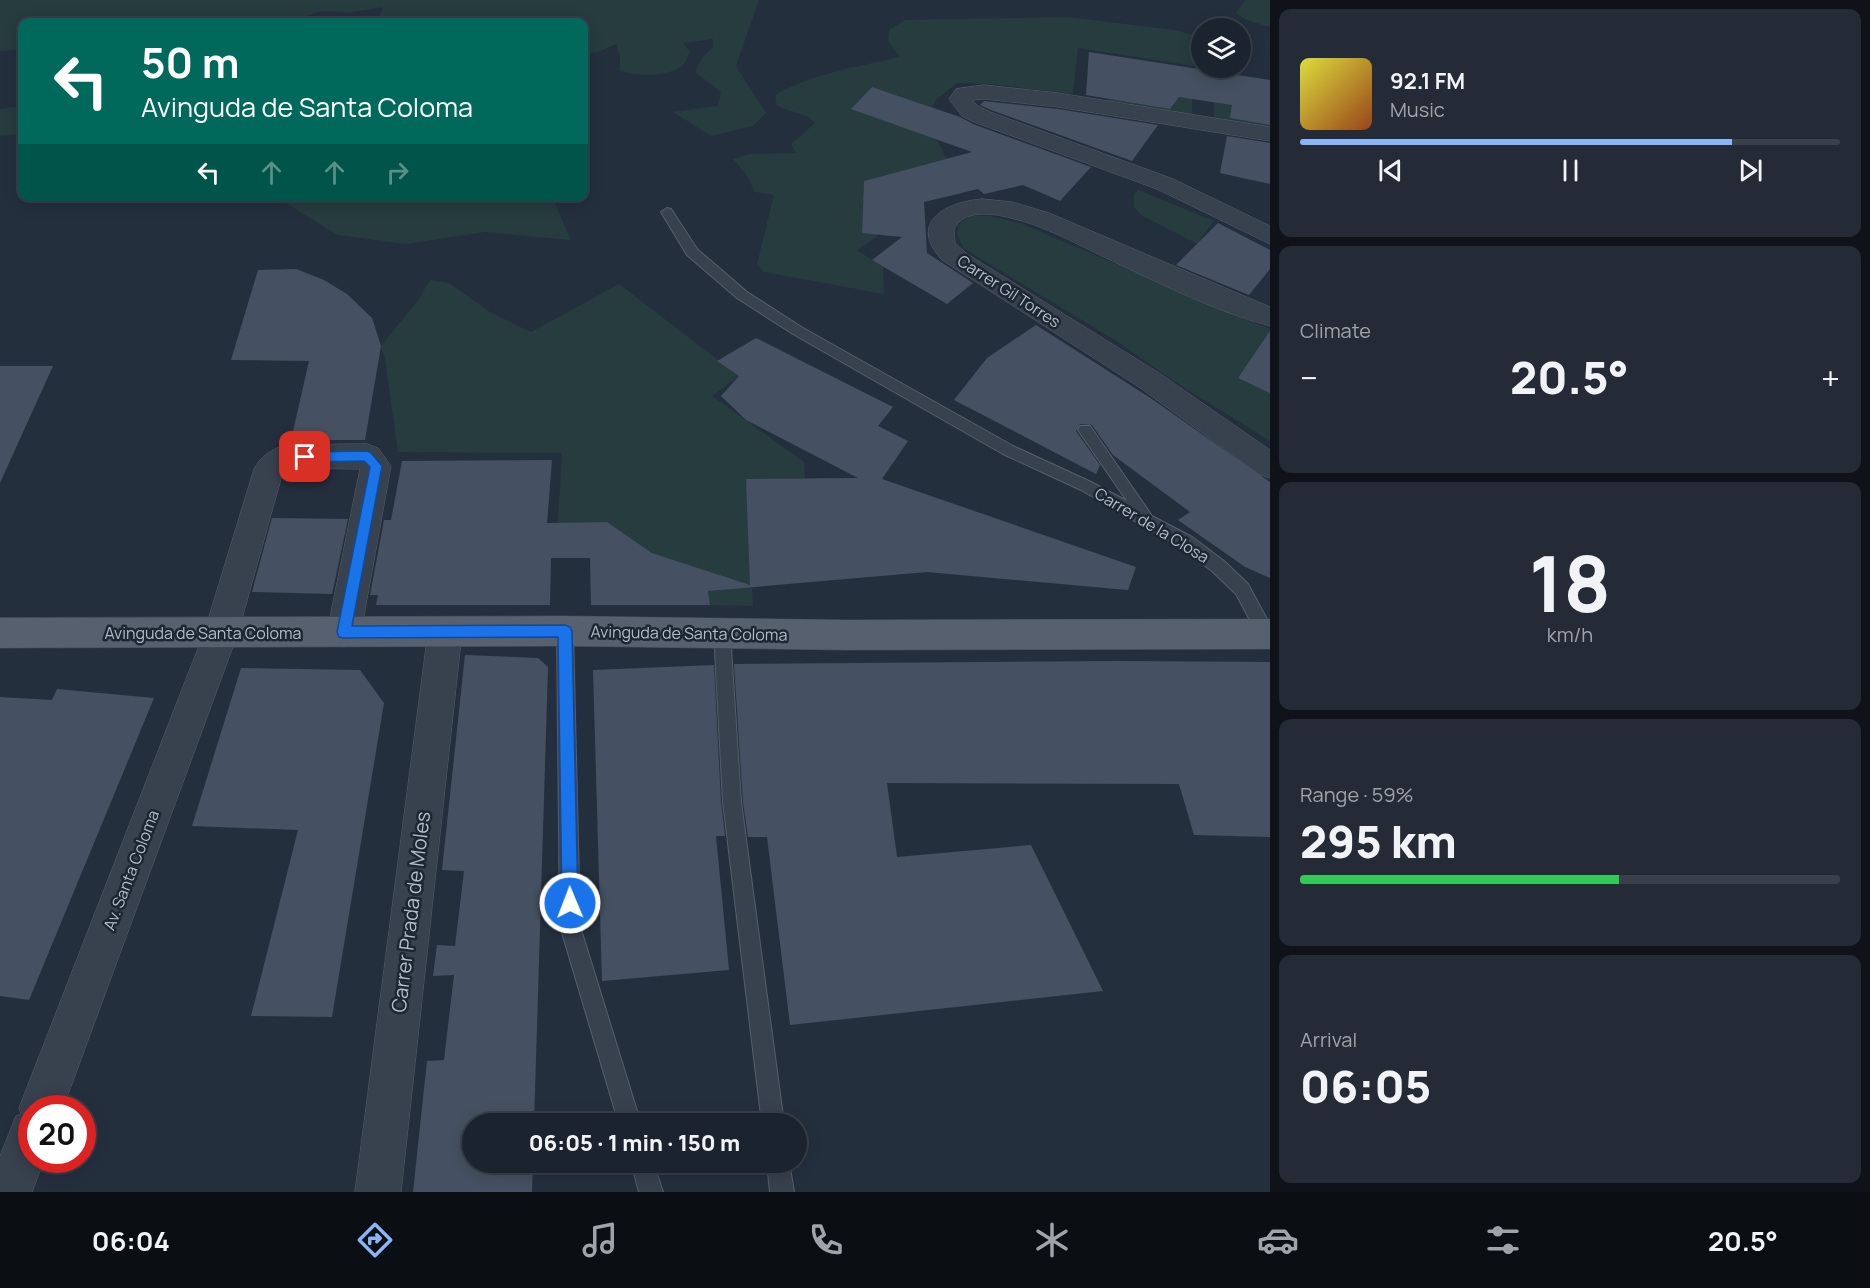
<!DOCTYPE html>
<html lang="en">
<head>
<meta charset="utf-8">
<style>
	body { margin:0; font-family:Manrope,sans-serif; background:#242b36; color:#f1f3f6; height:100vh; display:flex; flex-direction:column; font-size:22px; white-space:nowrap }
	* { box-sizing:border-box; margin:0 }
	p { font-size:20px; color:#a0a4aa }
	.icon { flex:none; width:33px; height:33px; fill:none; stroke:currentColor; stroke-width:2; stroke-linecap:round; stroke-linejoin:round }
	.map { position:relative; flex:1; overflow:hidden }
	.side { display:flex; flex-direction:column; gap:9px; padding:9px; background:#0f1319; width:600px }
	.side>* { flex:none }
	.guide { position:absolute; left:18px; top:18px; width:570px; height:183px; border-radius:12px; box-shadow:0 3px 15px #0003,0 0 0 2px #39404a; background:#00695c; color:#fff; overflow:hidden }
	.controls { position:absolute; left:1191px; top:18px; display:grid; gap:12px }
	.controls a { display:grid; place-items:center; width:60px; height:60px; border-radius:50%; background:#1b232e; box-shadow:0 3px 15px #0003,0 0 0 2px #39404a; font-size:30px }
	.speed { position:absolute; left:18px; top:1095px; display:flex; gap:12px; font-size:30px; font-weight:700; text-align:center }
	.speed>* { display:grid; place-content:center; width:78px; height:78px; border-radius:50%; background:#1b232e; box-shadow:0 3px 15px #0003,0 0 0 2px #39404a; line-height:1 }
	.speed .limit { border:9px solid #d22; background:#fff; color:#111 }
	.pin { position:absolute; display:grid; place-items:center; width:51px; height:51px; color:#fff; margin:-26px; border-radius:12px; box-shadow:0 3px 9px #0006 }
	.me { position:absolute; width:66px; margin:-33px; rotate:359deg; stroke-linejoin:round; filter:drop-shadow(0 0 4px #0008) }
	.turn { display:flex; align-items:center; gap:21px; height:126px; padding:0 24px; font-size:27px }
	.turn .icon { width:78px; height:78px; stroke-width:2.5 }
	.turn b { display:block; font-size:42px; line-height:51px }
	.lanes { display:flex; align-items:center; height:57px; padding:0 24px; background:#0003; justify-content:center; gap:30px; direction:ltr }
	.lanes .off { opacity:.35 }
	.big { font-size:45px; font-weight:800; line-height:1.1 }
	.side .widget { flex:1; display:flex; flex-direction:column; justify-content:center; gap:9px; min-width:0; padding:0 21px; border-radius:12px; background:#242b36 }
	.side .dial { align-items:center; gap:0 }
	.dial b { font-size:78px; line-height:1 }
	.song { display:flex; align-items:center; gap:18px }
	.cover { width:72px; height:72px; border-radius:9px; background:linear-gradient(135deg,hsl(60 70% 55%),hsl(20 70% 35%)) }
	.played { height:6px; border-radius:3px; background:linear-gradient(90deg,#8ab4f8 80%,#39404a 80%) }
	.keys { display:flex; justify-content:space-around; direction:ltr }
	.heat { display:flex; justify-content:space-between; align-items:center; font-size:33px; direction:ltr }
	.charge { height:9px; border-radius:4px; background:linear-gradient(90deg,#34c759 59%,#39404a 0) }
	.trip { position:absolute; left:462px; top:1113px; width:345px; height:60px; border-radius:30px; background:#1b232e; box-shadow:0 3px 15px #0003,0 0 0 2px #39404a; font-weight:800; line-height:60px; text-align:center }
	.tabs { display:flex; height:96px; justify-content:space-around; align-items:center; background:#0b0e12; color:#a0a4aa }
	.tabs .icon { width:42px; height:42px }
	.tabs .on { color:#8ab4f8 }
	.tabs b { font-size:27px; color:#f1f3f6 }
	main { display:flex; flex:1; min-height:0 }
	.map>svg:first-child { display:block }
	.green { fill:#263c3f }
	.building { fill:#455162 }
	.lines { fill:none; stroke-linecap:round; stroke-linejoin:round }
	.lane-casing { stroke:#565f6c; stroke-width:2 }
	.street-casing { stroke:#565f6c; stroke-width:1 }
	.primary-casing { stroke:#414a57; stroke-width:1 }
	.lane { fill:#38414e; fill-rule:evenodd }
	.street { fill:#38414e; fill-rule:evenodd }
	.primary { fill:#56606e; fill-rule:evenodd }
	.route { fill:#1a73e8; stroke:#114b97; stroke-width:1.5 }
	.labels { text-anchor:middle; stroke-width:5; stroke-linejoin:round; paint-order:stroke }
	.street-label { font-size:16px; fill:#b4bcc9; stroke:#1d2633 }
	.near-street-label { font-size:20px; fill:#b4bcc9; stroke:#1d2633 }
</style>
</head>
<body>
<main>
<div class="map">
<svg width="1270" height="1192" viewBox="0 0 1270 1192">
	<rect width="100%" height="100%" fill="#242f3e"/>
	<!-- green -->
	<path class="green" d="M0,0H759L736,66L766,113L753,126L711,136L673,112L718,106L721,92L695,72L702,58L713,47V39L683,43L690,52C688,56 686,62 683,65C668,78 637,76 620,71V56L616,44L599,52L584,54V22H373L379,18L383,7L349,13L321,11L289,22H22V49L0,51Z
		M1245,0H1270V27L1246,20L1236,13Z
		M1067,17L1175,30L1201,37V67L1078,48L1073,94L991,84L957,83L936,100L932,107L872,87L852,108L936,139L947,159L864,181L862,226L879,235L857,250L883,267L884,294L764,272L757,264L774,195L755,192L745,173L733,159L750,154L796,153L791,144L815,123L808,117L777,106L775,95C813,73 858,67 900,57L888,41L889,30L905,20Z
		M1109,86L1192,99V115L1108,101Z
		M1214,102L1270,111V128L1214,119Z
		M22,106V134L0,136V109Z
		M1138,190L1214,221L1197,244L1141,215L1134,207V194Z
		M280,197H552L571,240L485,232L406,244L338,235L284,202Z
		M971,216H990L1022,224L1270,329V441L1172,380L1118,342L963,248L957,234L959,223Z
		M430,280L449,283L490,312L531,332L619,284L739,376L712,396L804,462L805,478L747,479L753,606L710,605L704,570L652,553L607,522L558,523L562,453L398,452L385,359L381,346L417,302Z"/>
	<!-- building -->
	<path class="building" d="M1089,52L1270,80V125L1230,118L1232,105L1179,97L1170,109L1086,95Z
		M872,87L960,117L973,124L1091,167L1060,201L1023,185L984,194L978,189L924,202L927,253L973,283L947,304L872,260L902,237L862,233L864,181L972,152L851,109Z
		M984,101L1058,109L1158,125L1132,161L991,110L980,105Z
		M1227,136L1270,143V184L1220,173Z
		M1218,223L1270,250V269L1249,295L1176,265Z
		M296,269L324,280L347,294L372,318L381,346L365,440H291L309,361L231,360L258,270Z
		M1036,325L1152,399L1270,482V578L1245,567L1178,520L1190,512L1113,455L1092,425L1080,424L1076,431L1100,465L1096,474L954,400L987,358Z
		M1270,331V393L1238,378Z
		M756,338L893,407L878,426L908,441L882,479L1136,567L1128,590L927,572L708,591L710,605H591L590,558H551L550,605H376L378,595H370L384,520H391L402,461L552,460L547,523L607,522L652,553L750,585L746,479L858,478L746,420L721,396L739,376L717,361Z
		M0,366H53L0,483Z
		M272,518L348,519L332,594L252,592Z
		M465,655L538,658L548,667L534,1124H472V1162H533L532,1192H413L427,1061L444,1060L454,975L433,976L437,945L455,946L464,871L442,870Z
		M1119,661L1270,662V837L1194,835L1179,784L887,783L897,857L1031,845L1103,991L790,1025L767,837H748L743,802L734,664Z
		M714,665L721,802L725,836H716L729,970L602,981L593,670Z
		M241,668L360,670L384,703L332,1017L251,1016L298,830L192,826Z
		M57,689L154,698L29,1000L0,996V697L52,700Z"/>
	<g class="lines">
		<!-- lane casing -->
		<g class="lane-casing">
			<path id="lane" d="M667,208L671,209L697,249L747,292L803,328L1013,446L1091,482L1127,501L1078,430L1080,426H1090L1152,516L1192,537L1224,561L1248,584L1270,625V640L1260,639L1236,594L1212,571L1180,547L1081,490L1003,454L793,334L737,298L687,255L661,212Z
				M565,624L571,626L573,631L580,926L641,1124H619L560,926L557,631L559,626Z
				M722,625L728,627L730,632L741,802L784,1124H762L723,802L714,632L716,627Z
				M631,1162H653L663,1192H639Z
				M767,1162H789L794,1192H770Z"/>
		</g>
		<!-- street casing -->
		<g class="street-casing">
			<path id="street" d="M984,85L1058,93L1270,127V141L1058,107L984,99L972,100L978,106L990,112L1173,179L1270,226V244L1157,189L974,122L962,116L949,99L956,89Z
				M982,199L1012,202L1049,213L1270,307V326C1212,310 1155,281 1100,255C1071,241 1042,225 1011,218C993,213 961,209 954,230L955,243L967,254L1159,373L1270,450V478L1259,474L1139,387L942,260C907,222 946,202 982,199Z
				M367,444L378,448L391,466L361,632L356,642L344,647L332,642L327,632L360,469L291,468L282,475L238,633L63,1108H32V1160H44L32,1192H0V1156L16,1116L21,1114L19,1108L204,633L254,469C260,457 271,450 284,445Z
				M445,617L457,622L462,632L401,1192H355L428,632L433,622Z"/>
		</g>
		<!-- primary casing -->
		<g class="primary-casing">
			<path id="primary" d="M565,616L846,620L1270,619V649L846,650L565,646L0,648V618Z"/>
		</g>
		<!-- lane -->
		<use href="#lane" class="lane"/>
		<!-- street -->
		<use href="#street" class="street"/>
		<!-- primary -->
		<use href="#primary" class="primary"/>
	</g>
	<!-- route -->
	<path class="route" d="M367,451L371,453L382,466L352,626L565,625L570,627L572,631L578,903L576,909L570,911L564,909L562,903L558,637L344,638L339,637L337,632L370,467L364,461L305,462L299,457L305,452Z"/>
	<g class="labels">
		<!-- street labels -->
		<g class="street-label">
			<text transform="translate(1009 291) rotate(33)" y="6">Carrer Gil Torres</text>
			<text transform="translate(1152 525) rotate(31)" y="6">Carrer de la Closa</text>
			<text x="203" y="639">Avinguda de Santa Coloma</text>
			<text transform="translate(689 633) rotate(1)" y="6">Avinguda de Santa Coloma</text>
			<text transform="translate(131 870) rotate(-69)" y="6">Av. Santa Coloma</text>
		</g>
		<!-- near-street labels -->
		<g class="near-street-label">
			<text transform="translate(411 912) rotate(-83)" y="7">Carrer Prada de Moles</text>
		</g>
	</g>
</svg>
<div class="controls">
<a><svg class="icon" aria-label="layers" viewBox="0 0 24 24"><path d="M12 4l9 5-9 5-9-5zM3 14l9 5 9-5"/></svg></a>
</div>
<div class="speed"><div class="limit">20</div></div>
<div class="pin" style="left:305px;top:457px;background:#d93025"><svg class="icon" aria-label="arrive" viewBox="0 0 24 24"><path d="M6 21V4h12l-3 4 3 4H6"/></svg></div>
<svg class="me" style="left:570px;top:903px" viewBox="-20 -20 40 40"><circle r="17" fill="#1a73e8" stroke="#fff" stroke-width="3"/><path d="M0-11L8 9 0 5-8 9z" fill="#fff"/></svg>
<div class="trip">06:05 · 1 min · 150 m</div>
<div class="guide">
<div class="turn"><svg class="icon" aria-label="left" viewBox="0 0 24 24"><path d="M17 20v-9H6M10 6l-5 5 5 5"/></svg><div><b>50 m</b>Avinguda de Santa Coloma</div></div>
<div class="lanes"><svg class="icon" aria-label="left" viewBox="0 0 24 24"><path d="M17 20v-9H6M10 6l-5 5 5 5"/></svg><svg class="icon off" aria-label="ahead" viewBox="0 0 24 24"><path d="M12 20V5M6 11l6-6 6 6"/></svg><svg class="icon off" aria-label="ahead" viewBox="0 0 24 24"><path d="M12 20V5M6 11l6-6 6 6"/></svg><svg class="icon off" aria-label="right" viewBox="0 0 24 24"><path d="M7 20v-9h11M14 6l5 5-5 5"/></svg></div>
</div>
</div>
<section class="side">
<div class="widget">
<div class="song"><i class="cover"></i><div><b>92.1 FM</b><p>Music</p></div></div>
<div class="played"></div>
<div class="keys"><svg class="icon" aria-label="previous" viewBox="0 0 24 24"><path d="M18 5L8 12l10 7zM5 5v14"/></svg><svg class="icon" aria-label="pause" viewBox="0 0 24 24"><path d="M8 5v14M16 5v14"/></svg><svg class="icon" aria-label="next" viewBox="0 0 24 24"><path d="M6 5l10 7-10 7zM19 5v14"/></svg></div>
</div>
<div class="widget"><p>Climate</p>
<div class="heat"><a>−</a><b class="big">20.5°</b><a>+</a></div>
</div>
<div class="widget dial"><b>18</b><p>km/h</p></div>
<div class="widget"><p>Range · 59%</p><b class="big">295 km</b><div class="charge"></div></div>
<div class="widget"><p>Arrival</p><b class="big">06:05</b></div>
</section>
</main>
<nav class="tabs">
<b>06:04</b>
<svg class="icon on" aria-label="directions" viewBox="0 0 24 24"><path d="M12 3l9 9-9 9-9-9zM9 14v-3h6M13 9l2 2-2 2"/></svg>
<svg class="icon" aria-label="music" viewBox="0 0 24 24"><path d="M9 18V5l10-2v13"/><circle cx="6" cy="18" r="3"/><circle cx="16" cy="16" r="3"/></svg>
<svg class="icon" aria-label="phone" viewBox="0 0 24 24"><path d="M5 4h4l2 5-3 2q2 4 5 5l2-3 5 2v4C11 20 4 13 5 4z"/></svg>
<svg class="icon" aria-label="climate" viewBox="0 0 24 24"><path d="M12 3v18M4 7l16 10M4 17L20 7"/></svg>
<svg class="icon" aria-label="car" viewBox="0 0 24 24"><path d="M5 17H2v-5l4-1 3-4h7l3 4 3 1v5h-3M9 17h6M6 11h13"/><circle cx="7" cy="17" r="2"/><circle cx="17" cy="17" r="2"/></svg>
<svg class="icon" aria-label="filters" viewBox="0 0 24 24"><path d="M4 7h16M4 17h16"/><circle cx="9" cy="7" r="2"/><circle cx="15" cy="17" r="2"/></svg>
<b>20.5°</b>
</nav>
</body>
</html>
